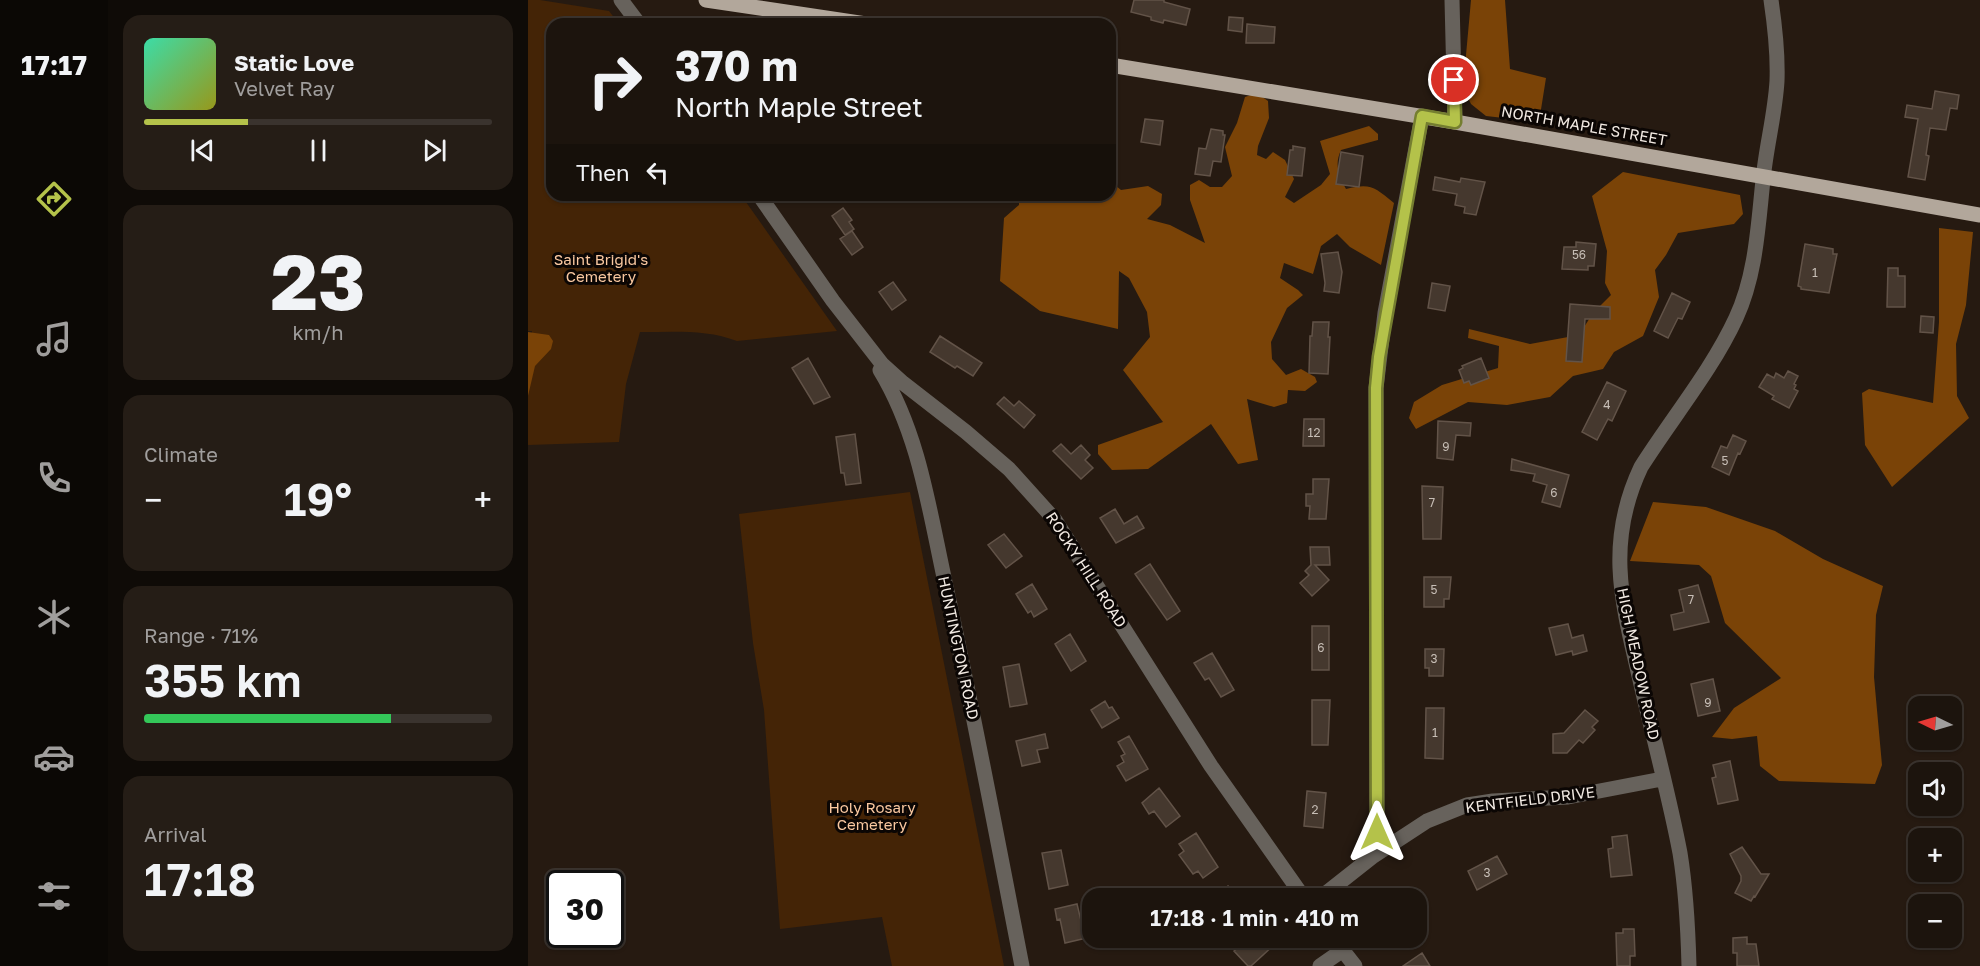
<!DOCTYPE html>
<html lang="en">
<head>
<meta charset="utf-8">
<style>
	body { margin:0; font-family:"Golos Text",sans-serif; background:#251d16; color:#f1f3f6; height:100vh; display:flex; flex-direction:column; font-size:22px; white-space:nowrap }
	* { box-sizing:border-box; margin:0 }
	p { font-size:20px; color:#a09e9d }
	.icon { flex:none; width:33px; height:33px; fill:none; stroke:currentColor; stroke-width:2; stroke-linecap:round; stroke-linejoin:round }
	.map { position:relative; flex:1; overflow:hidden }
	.details { display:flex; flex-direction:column; gap:15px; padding:15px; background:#0f0b07; width:420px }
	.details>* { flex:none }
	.banner { position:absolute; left:18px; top:18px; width:570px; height:183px; border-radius:18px; box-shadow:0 2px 4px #0004,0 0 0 2px #3a332e; background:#1c140d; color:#f1f3f6; overflow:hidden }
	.needle { width:39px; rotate:275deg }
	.controls { position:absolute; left:1380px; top:696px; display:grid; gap:12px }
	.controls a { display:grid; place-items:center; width:54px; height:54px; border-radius:12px; background:#1c140d; box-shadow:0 2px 4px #0004,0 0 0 2px #3a332e; font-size:30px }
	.speed { position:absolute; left:18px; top:870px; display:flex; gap:12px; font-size:30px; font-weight:700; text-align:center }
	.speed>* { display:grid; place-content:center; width:78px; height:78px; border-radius:50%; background:#1c140d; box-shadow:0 2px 4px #0004,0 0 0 2px #3a332e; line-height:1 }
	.speed .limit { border:3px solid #111; border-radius:9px; background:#fff; color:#111 }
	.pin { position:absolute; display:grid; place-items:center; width:51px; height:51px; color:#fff; margin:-26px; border:3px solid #fff; border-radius:50%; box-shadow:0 2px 6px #0007 }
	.me { position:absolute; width:66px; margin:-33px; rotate:0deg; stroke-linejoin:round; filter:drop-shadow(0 0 4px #0008) }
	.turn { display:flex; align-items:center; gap:21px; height:126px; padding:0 30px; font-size:27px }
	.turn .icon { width:78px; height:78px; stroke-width:2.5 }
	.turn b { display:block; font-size:42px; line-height:51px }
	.then { display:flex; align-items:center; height:57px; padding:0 30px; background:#0003; gap:12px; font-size:22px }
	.big { font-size:45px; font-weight:600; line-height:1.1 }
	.details .tile { flex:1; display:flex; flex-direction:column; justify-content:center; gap:9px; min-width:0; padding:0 21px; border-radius:18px; background:#251d16 }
	.details .dial { align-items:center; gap:0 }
	.dial b { font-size:78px; line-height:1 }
	.song { display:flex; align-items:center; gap:18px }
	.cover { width:72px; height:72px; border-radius:9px; background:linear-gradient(135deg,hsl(160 70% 55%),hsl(60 70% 35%)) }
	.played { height:6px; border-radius:3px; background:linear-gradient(90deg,#b4c24a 30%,#3a332e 30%) }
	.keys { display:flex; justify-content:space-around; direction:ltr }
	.heat { display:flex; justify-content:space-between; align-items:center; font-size:33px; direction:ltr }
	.charge { height:9px; border-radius:4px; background:linear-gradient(90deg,#34c759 71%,#3a332e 0) }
	.trip { position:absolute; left:554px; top:888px; width:345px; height:60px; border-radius:18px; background:#1c140d; box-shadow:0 2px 4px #0004,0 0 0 2px #3a332e; font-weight:600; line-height:60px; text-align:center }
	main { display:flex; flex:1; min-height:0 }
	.tabs { display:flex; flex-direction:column; width:108px; justify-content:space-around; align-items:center; background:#0b0805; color:#a09e9d }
	.tabs .icon { width:42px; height:42px }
	.tabs .selected { color:#b4c24a }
	.tabs b { font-size:27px; color:#f1f3f6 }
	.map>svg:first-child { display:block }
	.green { fill:#442406 }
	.forest { fill:#7a4307 }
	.building { fill:#45382e; stroke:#625348; stroke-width:1.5 }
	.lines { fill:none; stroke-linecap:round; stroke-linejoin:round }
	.minor { stroke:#67625c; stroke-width:15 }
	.major { stroke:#b2a79b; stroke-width:15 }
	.route-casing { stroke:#757e30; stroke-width:15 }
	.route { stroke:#b4c24a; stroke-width:10 }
	.labels { text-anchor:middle; stroke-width:6; stroke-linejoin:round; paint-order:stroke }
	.number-label { font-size:12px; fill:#c7beb6 }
	.street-label { font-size:15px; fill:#f2eae3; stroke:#0b0604 }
	.park-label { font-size:15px; fill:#fac8a0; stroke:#0b0604 }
</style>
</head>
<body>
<main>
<nav class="tabs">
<b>17:17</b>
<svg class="icon selected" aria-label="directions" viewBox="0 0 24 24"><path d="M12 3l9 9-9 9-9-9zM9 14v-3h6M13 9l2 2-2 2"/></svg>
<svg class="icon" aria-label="music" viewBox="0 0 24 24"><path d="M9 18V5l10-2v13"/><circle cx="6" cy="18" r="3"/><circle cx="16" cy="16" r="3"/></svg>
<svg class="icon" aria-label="phone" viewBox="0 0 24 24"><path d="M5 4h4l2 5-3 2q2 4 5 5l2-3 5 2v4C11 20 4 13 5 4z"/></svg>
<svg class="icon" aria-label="climate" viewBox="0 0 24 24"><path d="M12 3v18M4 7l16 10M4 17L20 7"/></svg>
<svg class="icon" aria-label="car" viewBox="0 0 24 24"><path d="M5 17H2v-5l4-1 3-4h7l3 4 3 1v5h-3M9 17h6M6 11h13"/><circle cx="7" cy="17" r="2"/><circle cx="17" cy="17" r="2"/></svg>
<svg class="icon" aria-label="filters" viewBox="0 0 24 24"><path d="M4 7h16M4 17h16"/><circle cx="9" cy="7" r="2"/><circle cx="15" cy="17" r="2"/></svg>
</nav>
<section class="details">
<div class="tile">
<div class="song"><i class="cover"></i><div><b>Static Love</b><p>Velvet Ray</p></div></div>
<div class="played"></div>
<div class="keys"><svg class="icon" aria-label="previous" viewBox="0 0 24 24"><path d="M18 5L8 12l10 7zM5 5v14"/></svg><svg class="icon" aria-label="pause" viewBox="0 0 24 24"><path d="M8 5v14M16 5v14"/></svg><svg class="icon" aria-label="next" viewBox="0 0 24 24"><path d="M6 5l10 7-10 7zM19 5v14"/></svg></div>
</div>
<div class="tile dial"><b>23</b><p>km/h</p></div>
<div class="tile"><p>Climate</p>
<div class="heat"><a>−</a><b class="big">19°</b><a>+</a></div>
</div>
<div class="tile"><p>Range · 71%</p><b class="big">355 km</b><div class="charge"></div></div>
<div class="tile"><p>Arrival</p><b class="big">17:18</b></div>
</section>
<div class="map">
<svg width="1452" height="966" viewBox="0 0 1452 966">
	<rect width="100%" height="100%" fill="#261a11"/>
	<!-- green -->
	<path class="green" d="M0,0H12L81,11L91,24H24V195H213L309,331L209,341C179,329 144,332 112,332L98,384L91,442L0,445V396L4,331H0Z
		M382,492L476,966H364L354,917L252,929L236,710L225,643L211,514Z"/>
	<!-- forest -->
	<path class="forest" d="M943,0H977L982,69L1018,78L1011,122L958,116L943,104L935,88Z
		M729,93L740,101L741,118L730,146L729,155L738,159L745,152L757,160L766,179L757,197L766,203L793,185L802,174L792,141L841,126L850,134V140L813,150C806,165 811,175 818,189C843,183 846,187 866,203L853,265L822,247L809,234L793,246L785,274L756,263L752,278L770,290L775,295L759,308L743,342L744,359L758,375L773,369L787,377L789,382L777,391L760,390L759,403L746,407L719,399L730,460L710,464L683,424L620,469L584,470L570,454V445L635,422L595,370L622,337L619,312L601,278L591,271L590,329L512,311L472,281L476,218L491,205V195H582V181L593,190L620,186L634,194L633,205L619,219L642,225L677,243L662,200V185L671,180L682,187H694L704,176L697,147L709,123L717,97Z
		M1095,172L1212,195L1215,214L1206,224L1150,233L1138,255L1127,270L1131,297L1115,336L1086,352L1075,369L1045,376L1022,397L979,405L940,402L888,429L881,418L886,402L914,385L970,368L971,346L940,338L941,329L1002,344L1051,335L1065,313L1083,295L1077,283L1079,251L1064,196Z
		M1411,228L1445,232L1438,305L1428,344L1429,396L1441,418L1364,487L1337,445L1334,393L1341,389L1405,403L1411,322Z
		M0,332L21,335L25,341L23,349L7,366L0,396Z
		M1125,502L1178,507L1247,531L1295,559L1355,586L1348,615L1346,677L1354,765L1347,784L1251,781L1232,766L1229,736L1204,739L1184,737L1206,708L1253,678L1197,623L1183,576L1171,565L1102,561Z"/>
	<!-- building -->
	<path class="building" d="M606,0H636V2L662,9L658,25L636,20L635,23L623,20V17L603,12Z
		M701,17L715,18L714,32L700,30Z
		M719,24L747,27L746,43H718Z
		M1407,91L1431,95L1429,109L1422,108L1418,130L1402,128L1398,155L1401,156L1397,180L1380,177L1390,119L1377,117L1379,105L1404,109Z
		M617,119L635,121L632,145L613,142Z
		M683,129L695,131V135H697L693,162L685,161L682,176L667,174L671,148L678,149Z
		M765,146L777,148L774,176L759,175L762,150H765Z
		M813,152L835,156L831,187L808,184Z
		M907,177L932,182L933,178L957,182L948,215L936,213L937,207L927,205L929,194L905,190Z
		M315,208L324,220L321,222L326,229L317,235L304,216Z
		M324,231L335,247L324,255L312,239Z
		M1048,242L1068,244L1066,266H1060V270L1034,269L1036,247H1048Z
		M1277,244L1305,249V254H1309L1301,293L1273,289V287L1270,286Z
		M810,252L814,272L811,293L796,291L797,283L793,254Z
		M1360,268H1370V276H1377V307H1359Z
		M365,282L378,300L364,310L351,292Z
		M904,283L922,286L917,311L900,308Z
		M1144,293L1162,302L1154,319L1150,318L1140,338L1126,331Z
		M1042,304L1082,307V319H1057L1054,362L1038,361Z
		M1393,316L1406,317L1405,333L1392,332Z
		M785,322H801L800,337H802L800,374L781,373L782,336H784Z
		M412,336L454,363L445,376L429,366L427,368L402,352Z
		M280,358L302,397L286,404L264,368Z
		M953,358L961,378L943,385L941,381L936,383L931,370L935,368L934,366Z
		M1260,371L1270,376L1266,384L1268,385L1266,389L1270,391L1261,408L1244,399L1246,396L1231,387L1239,374L1246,378L1248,373L1256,378Z
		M1079,382L1098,391L1084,421L1080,419L1069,440L1054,432Z
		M476,397L486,406L491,401L507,415L496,428L469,404Z
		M776,419H796V446H775Z
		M910,421L943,423L942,436L928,435L925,460L909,458Z
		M327,434L333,483L318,485L316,473H313L308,437Z
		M1205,435L1218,441L1212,454L1210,453L1201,475L1184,467L1193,446L1199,448Z
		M533,444L543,454L553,445L562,455L557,460L565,468L553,479L525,451Z
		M984,459L1041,475L1032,507L1014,502L1019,485L1005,481L1007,474L983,470Z
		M785,479H801L798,519H781L782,506H778V494H785Z
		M894,486L915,487L913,539H895Z
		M587,509L596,524L609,516L616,528L588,543L572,518Z
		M476,534L494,556L478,568L460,545Z
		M782,547H801L802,565H787L801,580L784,596L772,583L781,575L777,571L783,565Z
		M622,564L652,611L639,620L607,574Z
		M896,577H923L921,599H916V607H896Z
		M504,584L519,609L506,617L503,611L500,613L488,594Z
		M1170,585L1181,622L1146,630L1143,615L1156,612L1151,590Z
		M1040,624L1044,638L1055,635L1059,651L1045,655L1044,651L1028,655L1021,628Z
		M784,626H801V670H784Z
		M542,634L558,661L543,671L527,644Z
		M897,649H916L915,676H901V668H897Z
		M684,653L706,690L693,697L681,678L677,680L666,663Z
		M491,664L499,704L482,707L475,667Z
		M1185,679L1192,711L1170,716L1163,684Z
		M784,700H802L800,745H784Z
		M577,701L581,708L584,707L591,718L574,728L563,710Z
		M898,708H916L915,759L897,758Z
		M1057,710L1070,721L1064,727L1067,730L1055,743L1051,740L1039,753H1025V734L1036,733Z
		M517,734L520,748L509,750L512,762L494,766L488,741Z
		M601,736L620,769L598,781L589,766L596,762L593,756L597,754L590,742Z
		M1202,761L1210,800L1190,804L1184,778L1188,777L1185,765Z
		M631,788L652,816L638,827L626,811L621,814L614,803Z
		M779,791L798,793L795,828L776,826Z
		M668,833L690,867L675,878L670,871L665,874L651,855L656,851L651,844Z
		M1099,835L1104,875L1083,877L1080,849L1085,848L1084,837Z
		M1214,847L1233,874H1241L1227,897L1226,896L1223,901L1207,893L1213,881V876L1202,854Z
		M533,850L540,885L521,889L514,853Z
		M969,856L979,874L949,890L940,871Z
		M700,886L708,898H682Z
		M549,904L554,925L560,924L563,937L537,943L532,919L529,920L527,909Z
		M1095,929H1106L1107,956H1102V966H1089L1088,933H1095Z
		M1219,937V944H1228L1231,966H1209V953H1205V938Z
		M723,938H743L748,943L723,966H720L706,951Z
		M894,953L902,966H875Z"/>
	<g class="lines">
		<!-- minor -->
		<path class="minor" d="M93,0L111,24
			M924,0L927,122
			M231,195L305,301L354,364L375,383L438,432L481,469L527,520L683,766L776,898
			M352,370C391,434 401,509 417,582C445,709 469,838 494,966
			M844,857L899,821L939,805L965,801L1040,797L1134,779
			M792,898L844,857L849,832L848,388L857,313L894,116
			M805,938L827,966
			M792,966L815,950
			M1161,966C1160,928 1158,890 1152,853C1141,795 1125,737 1112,680C1094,603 1077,543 1113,467C1144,418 1184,370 1208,318C1228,275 1230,226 1235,180C1238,147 1247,115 1249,81C1250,54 1247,27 1243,0"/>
		<!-- major -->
		<path class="major" d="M178,0L338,24
			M582,65L927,122L1452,215"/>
	</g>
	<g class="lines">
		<!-- route casing -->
		<g class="route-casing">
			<path id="route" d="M849,832L848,388L851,357L894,116L927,122L926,80"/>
		</g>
		<!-- route -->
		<use href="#route" class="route"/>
	</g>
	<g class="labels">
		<!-- number labels -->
		<g class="number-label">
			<text x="1051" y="259">56</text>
			<text x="1287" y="277">1</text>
			<text x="1079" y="409">4</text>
			<text x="786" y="437">12</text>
			<text x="918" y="451">9</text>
			<text x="1197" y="465">5</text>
			<text x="1026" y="497">6</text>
			<text x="904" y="507">7</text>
			<text x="906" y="594">5</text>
			<text x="1163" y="604">7</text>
			<text x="793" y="652">6</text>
			<text x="906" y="663">3</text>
			<text x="1180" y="707">9</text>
			<text x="907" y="737">1</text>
			<text x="787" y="814">2</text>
			<text x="959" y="877">3</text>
		</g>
		<!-- street labels -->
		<g class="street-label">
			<text transform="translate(1056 126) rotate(10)" y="5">NORTH MAPLE STREET</text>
			<text transform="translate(558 570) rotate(57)" y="5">ROCKY HILL ROAD</text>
			<text transform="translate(430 648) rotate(78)" y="5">HUNTINGTON ROAD</text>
			<text transform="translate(1110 664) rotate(78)" y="5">HIGH MEADOW ROAD</text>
			<text transform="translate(1002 800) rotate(-7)" y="5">KENTFIELD DRIVE</text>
		</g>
		<!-- park labels -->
		<g class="park-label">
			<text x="73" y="265">Saint Brigid's<tspan x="73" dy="17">Cemetery</tspan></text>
			<text x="344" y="813">Holy Rosary<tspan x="344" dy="17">Cemetery</tspan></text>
		</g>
	</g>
</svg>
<div class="controls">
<a><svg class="needle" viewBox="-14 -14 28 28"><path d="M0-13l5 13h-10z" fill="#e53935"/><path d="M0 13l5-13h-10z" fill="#a09e9d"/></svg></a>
<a><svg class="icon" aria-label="sound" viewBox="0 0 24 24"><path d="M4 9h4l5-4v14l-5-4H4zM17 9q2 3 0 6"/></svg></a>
<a>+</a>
<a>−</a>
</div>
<div class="speed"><div class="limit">30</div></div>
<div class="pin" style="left:926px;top:80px;background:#d93025"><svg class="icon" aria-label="arrive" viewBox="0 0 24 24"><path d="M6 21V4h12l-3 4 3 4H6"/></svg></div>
<svg class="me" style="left:849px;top:832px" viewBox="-20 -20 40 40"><path d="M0-17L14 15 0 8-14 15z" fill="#b4c24a" stroke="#fff" stroke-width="4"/></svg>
<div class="trip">17:18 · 1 min · 410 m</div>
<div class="banner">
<div class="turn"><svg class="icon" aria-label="right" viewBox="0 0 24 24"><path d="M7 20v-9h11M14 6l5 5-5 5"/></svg><div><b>370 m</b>North Maple Street</div></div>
<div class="then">Then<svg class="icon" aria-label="left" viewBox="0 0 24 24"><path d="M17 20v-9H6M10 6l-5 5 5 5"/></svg></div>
</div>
</div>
</main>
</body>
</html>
